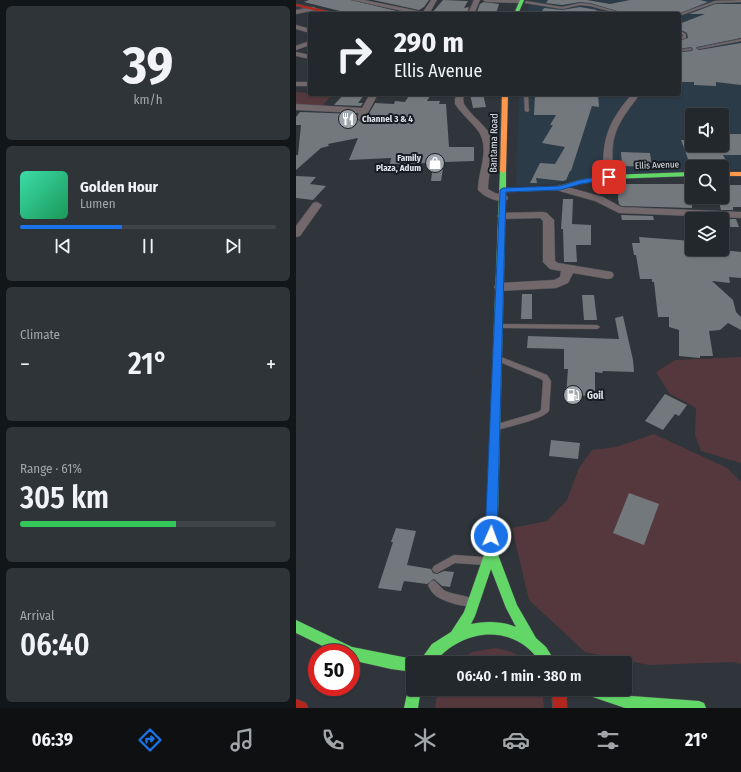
<!DOCTYPE html>
<html lang="en">
<head>
<meta charset="utf-8">
<style>
	body { margin:0; font-family:"Fira Sans Condensed",sans-serif; background:#2f3438; color:#f1f3f6; height:100vh; display:flex; flex-direction:column; font-size:15px; white-space:nowrap }
	* { box-sizing:border-box; margin:0 }
	p { font-size:13px; color:#a3a6a9 }
	.icon { flex:none; width:22px; height:22px; fill:none; stroke:currentColor; stroke-width:2; stroke-linecap:round; stroke-linejoin:round }
	.map { position:relative; flex:1; overflow:hidden }
	.side { display:flex; flex-direction:column; gap:6px; padding:6px; background:#131618; width:296px }
	.side>* { flex:none }
	.guide { position:absolute; left:12px; top:12px; width:373px; height:84px; border-radius:4px; box-shadow:0 1px 3px #0004,0 0 0 1px #404448; background:#23282c; color:#f1f3f6; overflow:hidden }
	.tools { position:absolute; left:389px; top:108px; display:grid; gap:8px }
	.tools a { display:grid; place-items:center; width:44px; height:44px; border-radius:4px; background:#23282c; box-shadow:0 1px 3px #0004,0 0 0 1px #404448; font-size:20px }
	.speed { position:absolute; left:12px; top:644px; display:flex; gap:8px; font-size:20px; font-weight:700; text-align:center }
	.speed>* { display:grid; place-content:center; width:52px; height:52px; border-radius:50%; background:#23282c; box-shadow:0 1px 3px #0004,0 0 0 1px #404448; line-height:1 }
	.speed .limit { border:6px solid #d22; background:#fff; color:#111 }
	.pin { position:absolute; display:grid; place-items:center; width:34px; height:34px; color:#fff; margin:-17px; border-radius:8px; box-shadow:0 2px 6px #0006 }
	.me { position:absolute; width:44px; margin:-22px; rotate:2deg; stroke-linejoin:round; filter:drop-shadow(0 0 3px #0008) }
	.turn { display:flex; align-items:center; gap:14px; height:84px; padding:0 20px; font-size:18px }
	.turn .icon { width:52px; height:52px; stroke-width:2.5 }
	.turn b { display:block; font-size:28px; line-height:34px }
	.big { font-size:30px; font-weight:600; line-height:1.1 }
	.side .widget { flex:1; display:flex; flex-direction:column; justify-content:center; gap:6px; min-width:0; padding:0 14px; border-radius:6px; background:#2f3438 }
	.side .dial { align-items:center; gap:0 }
	.dial b { font-size:52px; line-height:1 }
	.song { display:flex; align-items:center; gap:12px }
	.cover { width:48px; height:48px; border-radius:6px; background:linear-gradient(135deg,hsl(160 70% 55%),hsl(150 70% 35%)) }
	.played { height:4px; border-radius:2px; background:linear-gradient(90deg,#1a73e8 40%,#404448 40%) }
	.keys { display:flex; justify-content:space-around; direction:ltr }
	.heat { display:flex; justify-content:space-between; align-items:center; font-size:22px; direction:ltr }
	.charge { height:6px; border-radius:3px; background:linear-gradient(90deg,#34c759 61%,#404448 0) }
	.trip { position:absolute; left:110px; top:656px; width:226px; height:40px; border-radius:4px; background:#23282c; box-shadow:0 1px 3px #0004,0 0 0 1px #404448; font-weight:600; line-height:40px; text-align:center }
	.dock { display:flex; height:64px; justify-content:space-around; align-items:center; background:#0e1012; color:#a3a6a9 }
	.dock .icon { width:28px; height:28px }
	.dock .active { color:#1a73e8 }
	.dock b { font-size:18px; color:#f1f3f6 }
	main { display:flex; flex:1; min-height:0 }
	.map>svg:first-child { display:block }
	.built { fill:#2c3b48; fill-rule:evenodd }
	.green { fill:#55383e }
	.building { fill:#73787d }
	.lines { fill:none; stroke-linecap:round; stroke-linejoin:round }
	.lane-casing { stroke:#4c5155; stroke-width:1 }
	.street-casing { stroke:#4c5155; stroke-width:1 }
	.fast-casing { stroke:#4c5155; stroke-width:1 }
	.slow-casing { stroke:#4c5155; stroke-width:1 }
	.jam-casing { stroke:#4c5155; stroke-width:1 }
	.lane { fill:#72676a; fill-rule:evenodd }
	.street { fill:#72676a; fill-rule:evenodd }
	.fast { fill:#63d668; fill-rule:evenodd }
	.slow { fill:#ff974d; fill-rule:evenodd }
	.jam { fill:#b3261e; fill-rule:evenodd }
	.route { fill:#1a73e8; stroke:#114b97 }
	.labels { text-anchor:middle; stroke-width:4; stroke-linejoin:round; paint-order:stroke }
	.far-poi-label { font-size:9px; font-weight:bold; fill:#dde4ea; stroke:#171c21; text-anchor:start }
	.far-street-label { font-size:9px; fill:#dde4ea; stroke:#171c21 }
	.street-label { font-size:10px; fill:#dde4ea; stroke:#171c21 }
	.poi-label { font-size:10px; font-weight:bold; fill:#dde4ea; stroke:#171c21; text-anchor:start }
</style>
</head>
<body>
<main>
<section class="side">
<div class="widget dial"><b>39</b><p>km/h</p></div>
<div class="widget">
<div class="song"><i class="cover"></i><div><b>Golden Hour</b><p>Lumen</p></div></div>
<div class="played"></div>
<div class="keys"><svg class="icon" aria-label="previous" viewBox="0 0 24 24"><path d="M18 5L8 12l10 7zM5 5v14"/></svg><svg class="icon" aria-label="pause" viewBox="0 0 24 24"><path d="M8 5v14M16 5v14"/></svg><svg class="icon" aria-label="next" viewBox="0 0 24 24"><path d="M6 5l10 7-10 7zM19 5v14"/></svg></div>
</div>
<div class="widget"><p>Climate</p>
<div class="heat"><a>−</a><b class="big">21°</b><a>+</a></div>
</div>
<div class="widget"><p>Range · 61%</p><b class="big">305 km</b><div class="charge"></div></div>
<div class="widget"><p>Arrival</p><b class="big">06:40</b></div>
</section>
<div class="map">
<svg width="445" height="708" viewBox="0 0 445 708">
	<rect width="100%" height="100%" fill="#2f353a"/>
	<!-- built -->
	<path class="built" d="M235,0H445V169L426,170V167H396V171L305,175L257,184L220,186L223,94H383V14H231ZM396,115H426V145H396Z"/>
	<!-- green -->
	<path class="green" d="M0,92L36,95L25,107L0,105Z
		M445,357V463L405,451L399,435L400,408L373,393L360,372L379,360Z
		M358,434L431,468L445,482V664L438,662L353,665L289,652L233,600L216,528L251,521L271,500L283,468L296,450L320,447Z
		M199,648C211,650 222,653 232,663H159L176,652Z
		M142,689H246L248,708H139Z"/>
	<!-- building -->
	<path class="building" d="M13,0H55L113,14H48L44,11L8,2Z
		M77,0H133L128,7L123,10Z
		M147,0L172,1L168,8L173,7L171,14H135Z
		M252,0H291L314,4L334,0H404L412,2L382,14H331L294,3L284,2L266,5L250,3Z
		M188,2L203,4L200,14H180L184,4Z
		M419,4H445V38L401,47L400,48L403,50L445,43V85L420,82V86L398,85V82H383V51L386,52L396,51L397,49L395,47L383,49V41L392,38L391,33L383,29V24L409,14H393Z
		M284,7L301,10L299,14H244L248,8L266,10Z
		M48,94H69L62,103H67L65,106L38,105Z
		M114,94H135L131,101H144L143,104H150L153,147H178V161L148,162L145,181H135L137,164L135,163L94,164L95,158L53,160L62,138L32,144L33,146L25,148L0,170V155H2L5,125H0V117L4,112L61,114L60,118L65,122L70,119L79,103L98,104L99,101L109,102Z
		M174,94H187L190,107L177,108Z
		M239,94H302L303,107L296,106L275,171H274L270,180L267,181L240,178L241,183H234L244,163L259,164L269,147L246,143L257,125H254L260,115H238Z
		M426,134H445V155H427L432,164H396L395,167L385,140H396V145H426Z
		M325,152L354,153L356,167L326,166Z
		M0,176L20,177L14,184L30,186L17,200L0,198Z
		M323,184H396V208L325,206L323,204L322,199Z
		M426,185H445V207H437V210H425L423,202H426Z
		M267,199H277L276,224L295,225V245H280L281,262H268L267,229H265Z
		M325,215L357,216L358,220H326Z
		M428,219H440L443,227H430Z
		M343,237L396,241V251H417L427,255V250L445,252V278L433,277L434,283L416,281L437,300L440,312L445,317V330L432,323L424,330L413,331L417,356H404V358L383,356V330L373,327V317H362L358,282H356V279H344L340,255H338L336,243H344Z
		M226,294H236V319H225Z
		M286,295H298L301,320H288Z
		M327,316L337,360L338,372L307,371L306,373L299,372V396L270,395L272,369H268V349L231,348L232,336L323,339L319,318Z
		M369,394L391,405L383,416L379,414L367,430L349,421Z
		M255,440L284,443L282,459L253,456Z
		M333,493L363,504L348,545L317,533Z
		M100,528L120,531L111,565L135,569L137,573L141,574L148,571L158,572L154,587L146,586L138,579L131,584L108,581L105,591L82,588L97,542H95Z"/>
	<g class="lines">
		<!-- lane casing -->
		<g class="lane-casing">
			<path id="lane" d="M445,0V2L419,3L383,16V14L419,1Z
				M230,1L266,7L284,3L294,4L330,14H324L294,6L284,5L266,9L229,3Z
				M301,11L315,12L317,13L315,14L300,13Z
				M383,30L390,34V38L383,40V38L387,36V35L383,33Z
				M445,39V41L403,49L401,48Z
				M395,48L396,50L386,51L384,50Z
				M228,94H232L233,111L231,112L229,111Z
				M201,324L301,325L304,327L301,329L203,328L200,326Z
				M201,357H205L251,375L255,381L253,411C247,419 212,427 201,430L198,429L197,427L198,425L242,412L245,410L247,381L245,379L201,361L199,359Z
				M158,555L188,557L191,558L193,561L191,564L188,565L159,563L141,573L138,572L136,569L138,566Z
				M137,580C143,583 145,590 152,592C160,595 169,595 177,599L179,602L177,605C170,609 147,601 140,596C136,593 134,589 132,585L134,582Z"/>
		</g>
		<!-- street casing -->
		<g class="street-casing">
			<path id="street" d="M56,0H68L127,12L135,0H141L133,14H120Z
				M178,0H184L178,14H172Z
				M187,0H227L228,1L225,3L190,2Z
				M18,7L21,9L20,10L0,14V10Z
				M0,25L14,29V33L0,29Z
				M14,41V45L0,50V46Z
				M0,52L14,55V59L0,56Z
				M0,82H14V86H0Z
				M74,94H82L69,118L65,121L61,118L63,113L0,110V104L66,108Z
				M161,94H169L167,99L168,104C174,114 184,121 191,130C203,148 192,169 192,189L199,193L211,196L212,198L211,200C202,203 188,197 182,190C182,171 194,150 183,132C176,122 166,115 159,104V99Z
				M336,94H344C320,126 313,135 318,177L317,179H309L308,177C305,140 312,122 336,94Z
				M264,185L307,197L325,207L445,212V218L323,213L299,201L260,190L259,188Z
				M21,202L26,205L4,236L0,237V226L17,203Z
				M247,212L251,213L258,220L259,261L262,263L316,272L318,275L316,278L312,279L277,273L272,283L260,288L204,291L200,290L198,287L200,284L204,283L258,280L264,277L265,271L254,269L247,262V221L244,218L206,219L201,216L206,213Z"/>
		</g>
		<!-- fast casing -->
		<g class="fast-casing">
			<path id="fast" d="M224,0H228L222,14H218Z
				M207,169L210,171V188L263,186L283,180L313,175L396,172V176L313,179L284,184L264,190L210,192L201,552L221,605L240,638L250,647L260,663H245C218,622 166,628 138,663H117V672L95,669L55,660V653H41L0,633V620L56,647L122,660L123,662L136,644L155,632L168,612L189,552L204,171ZM195,569L210,608L220,627C206,621 190,621 175,624L179,616Z
				M117,683V689H125L122,708H108L113,684Z
				M286,689H314L335,696L403,701L408,703L410,708H329L288,694Z"/>
		</g>
		<!-- slow casing -->
		<g class="slow-casing">
			<path id="slow" d="M206,94H212L210,171L207,173L204,171Z
				M426,172H445V176H426Z"/>
		</g>
		<!-- jam casing -->
		<g class="jam-casing">
			<path id="jam" d="M0,4L41,13L43,14H35L0,6Z
				M256,689H270L271,708H257Z
				M0,699L10,703L12,708H0Z"/>
		</g>
		<!-- lane -->
		<use href="#lane" class="lane"/>
		<!-- street -->
		<use href="#street" class="street"/>
		<!-- fast -->
		<use href="#fast" class="fast"/>
		<!-- slow -->
		<use href="#slow" class="slow"/>
		<!-- jam -->
		<use href="#jam" class="jam"/>
	</g>
	<!-- route -->
	<path class="route" d="M313,175L316,177L315,179L285,184L264,190L210,192L201,536L199,540L195,542L191,540L189,536L204,190L207,188L264,186L284,180Z"/>
	<!-- icons -->
	<defs>
		<g id="restaurant-disc" transform="scale(1)"><circle r="9.5" fill="#a0a7ac" stroke="#171c21"/><path d="M-5-6h1v4h1v-4h1v4h1v-4h1v5L-1.5 .5V6h-2V.5L-5-1ZM5-6V6H3V1.5H1.5Q1.5-4 5-6Z" fill="#fff"/></g>
		<g id="shop-disc" transform="scale(1)"><circle r="9.5" fill="#a0a7ac" stroke="#171c21"/><path d="M-5-2.5h2.3a2.7 3.5 0 0 1 5.4 0H5L5.5 6h-11ZM-1.5-2.5h3a1.5 2.3 0 0 0-3 0Z" fill="#fff"/></g>
		<g id="fuel-disc" transform="scale(1)"><circle r="9.5" fill="#a0a7ac" stroke="#171c21"/><path d="M-5.5-6h7V0h2V4h1.3V-2.5L3-4.5l.8-.8L6-3V5H2.5V1h-1V6h-7ZM-4.2-4.7v3.2H.2V-4.7Z" fill="#fff"/></g>
	</defs>
	<g fill-rule="evenodd">
		<use href="#restaurant-disc" x="52" y="119"/>
		<use href="#shop-disc" x="139" y="163"/>
		<use href="#fuel-disc" x="277" y="395"/>
	</g>
	<g class="labels">
		<!-- far-poi labels -->
		<g class="far-poi-label">
			<text x="66" y="122">Channel 3 &amp; 4</text>
			<text x="125" y="161" text-anchor="end">Family<tspan x="125" dy="10">Plaza, Adum</tspan></text>
		</g>
		<!-- far-street labels -->
		<g class="far-street-label">
			<text transform="translate(361 165) rotate(-2)" y="3">Ellis Avenue</text>
		</g>
		<!-- street labels -->
		<g class="street-label">
			<text transform="translate(197 143) rotate(-89)" y="4">Bantama Road</text>
		</g>
		<!-- poi labels -->
		<g class="poi-label">
			<text x="291" y="399">Goil</text>
		</g>
	</g>
</svg>
<div class="tools">
<a><svg class="icon" aria-label="sound" viewBox="0 0 24 24"><path d="M4 9h4l5-4v14l-5-4H4zM17 9q2 3 0 6"/></svg></a>
<a><svg class="icon" aria-label="search" viewBox="0 0 24 24"><circle cx="10" cy="10" r="6"/><path d="M15 15l6 6"/></svg></a>
<a><svg class="icon" aria-label="layers" viewBox="0 0 24 24"><path d="M12 4l9 5-9 5-9-5zM3 14l9 5 9-5"/></svg></a>
</div>
<div class="speed"><div class="limit">50</div></div>
<div class="pin" style="left:313px;top:177px;background:#d93025"><svg class="icon" aria-label="arrive" viewBox="0 0 24 24"><path d="M6 21V4h12l-3 4 3 4H6"/></svg></div>
<svg class="me" style="left:195px;top:536px" viewBox="-20 -20 40 40"><circle r="17" fill="#1a73e8" stroke="#fff" stroke-width="3"/><path d="M0-11L8 9 0 5-8 9z" fill="#fff"/></svg>
<div class="trip">06:40 · 1 min · 380 m</div>
<div class="guide">
<div class="turn"><svg class="icon" aria-label="right" viewBox="0 0 24 24"><path d="M7 20v-9h11M14 6l5 5-5 5"/></svg><div><b>290 m</b>Ellis Avenue</div></div>
</div>
</div>
</main>
<nav class="dock">
<b>06:39</b>
<svg class="icon active" aria-label="directions" viewBox="0 0 24 24"><path d="M12 3l9 9-9 9-9-9zM9 14v-3h6M13 9l2 2-2 2"/></svg>
<svg class="icon" aria-label="music" viewBox="0 0 24 24"><path d="M9 18V5l10-2v13"/><circle cx="6" cy="18" r="3"/><circle cx="16" cy="16" r="3"/></svg>
<svg class="icon" aria-label="phone" viewBox="0 0 24 24"><path d="M5 4h4l2 5-3 2q2 4 5 5l2-3 5 2v4C11 20 4 13 5 4z"/></svg>
<svg class="icon" aria-label="climate" viewBox="0 0 24 24"><path d="M12 3v18M4 7l16 10M4 17L20 7"/></svg>
<svg class="icon" aria-label="car" viewBox="0 0 24 24"><path d="M5 17H2v-5l4-1 3-4h7l3 4 3 1v5h-3M9 17h6M6 11h13"/><circle cx="7" cy="17" r="2"/><circle cx="17" cy="17" r="2"/></svg>
<svg class="icon" aria-label="filters" viewBox="0 0 24 24"><path d="M4 7h16M4 17h16"/><circle cx="9" cy="7" r="2"/><circle cx="15" cy="17" r="2"/></svg>
<b>21°</b>
</nav>
</body>
</html>
